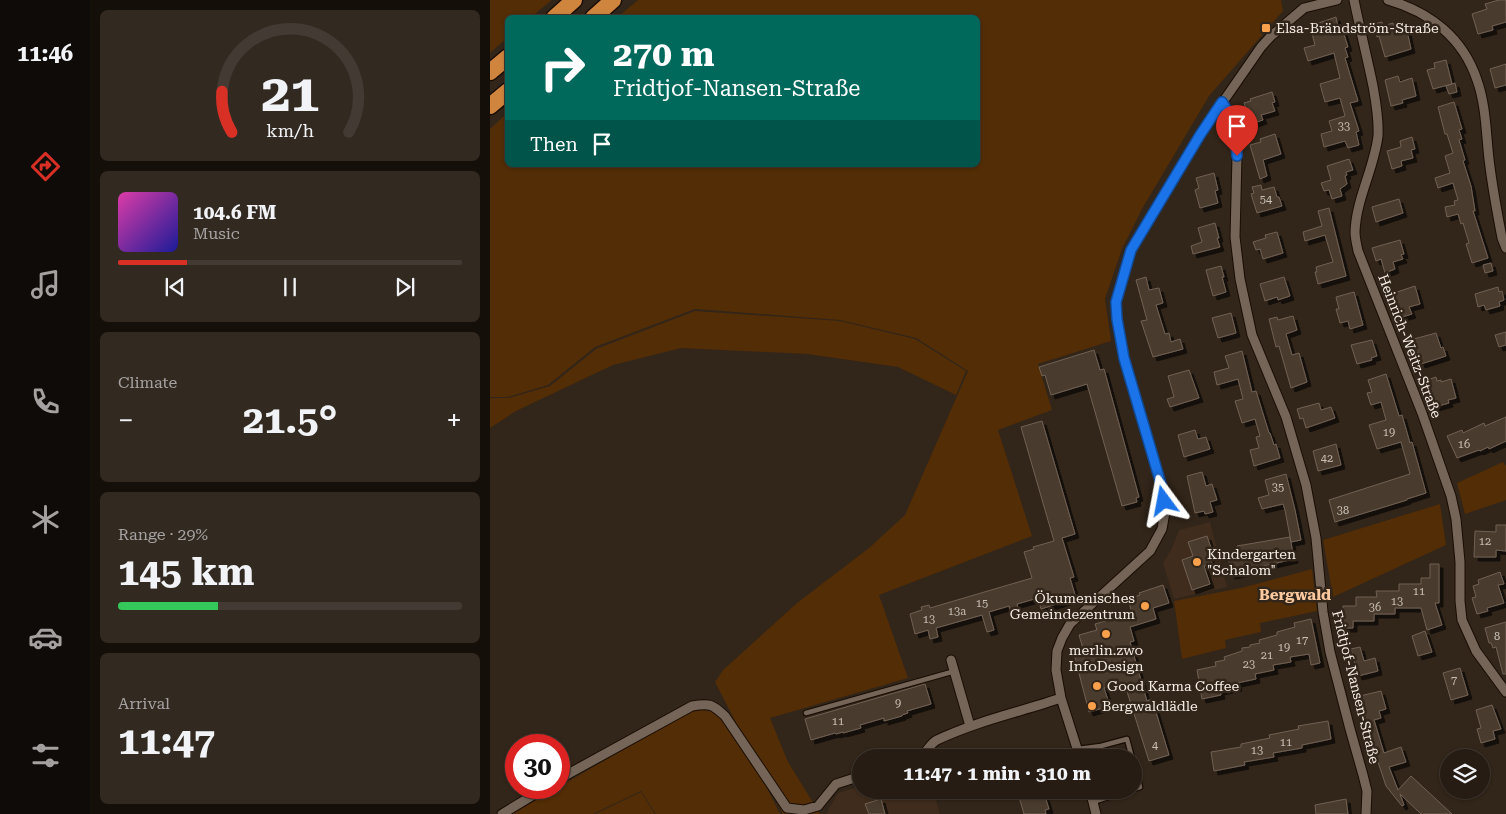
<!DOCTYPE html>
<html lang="en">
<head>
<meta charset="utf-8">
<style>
	body { margin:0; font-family:"Roboto Serif",serif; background:#322921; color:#f1f3f6; height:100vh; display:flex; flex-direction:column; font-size:19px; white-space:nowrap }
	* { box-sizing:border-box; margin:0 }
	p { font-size:16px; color:#a4a1a0 }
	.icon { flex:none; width:28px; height:28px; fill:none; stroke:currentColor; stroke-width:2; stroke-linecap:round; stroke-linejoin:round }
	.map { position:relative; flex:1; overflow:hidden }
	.panel { display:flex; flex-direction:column; gap:10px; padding:10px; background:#150f0a; width:400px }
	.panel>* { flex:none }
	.banner { position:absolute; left:15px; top:15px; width:475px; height:152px; border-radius:8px; box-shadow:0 1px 4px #0004,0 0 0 1px #423a33; background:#00695c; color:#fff; overflow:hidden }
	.buttons { position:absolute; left:950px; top:749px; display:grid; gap:10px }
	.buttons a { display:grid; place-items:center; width:50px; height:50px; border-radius:50%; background:#261c13; box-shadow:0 1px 4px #0004,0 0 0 1px #423a33; font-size:25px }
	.speed { position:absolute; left:15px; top:734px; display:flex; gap:10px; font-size:25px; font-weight:700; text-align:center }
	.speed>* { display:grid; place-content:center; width:65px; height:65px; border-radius:50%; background:#261c13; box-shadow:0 1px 4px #0004,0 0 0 1px #423a33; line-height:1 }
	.speed .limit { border:8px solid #d22; background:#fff; color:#111 }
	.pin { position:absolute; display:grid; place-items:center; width:42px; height:42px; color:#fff; margin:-51px -21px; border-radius:50% 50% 50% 0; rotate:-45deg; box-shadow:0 0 5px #0007 }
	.pin .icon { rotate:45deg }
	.me { position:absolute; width:55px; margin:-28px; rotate:347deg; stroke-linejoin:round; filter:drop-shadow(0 0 4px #0008) }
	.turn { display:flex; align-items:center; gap:18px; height:105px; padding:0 25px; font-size:22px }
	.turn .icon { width:65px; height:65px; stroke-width:2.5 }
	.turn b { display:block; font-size:35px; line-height:42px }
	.then { display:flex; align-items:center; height:48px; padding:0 25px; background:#0003; gap:10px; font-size:19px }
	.big { font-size:38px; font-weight:700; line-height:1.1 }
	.panel .widget { flex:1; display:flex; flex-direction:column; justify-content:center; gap:8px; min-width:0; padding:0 18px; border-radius:8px; background:#322921 }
	.panel .dial { align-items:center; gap:0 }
	.dial svg { height:130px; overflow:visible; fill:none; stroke:#423a33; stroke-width:7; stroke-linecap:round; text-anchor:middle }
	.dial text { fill:#f1f3f6; stroke:none }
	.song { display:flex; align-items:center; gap:15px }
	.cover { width:60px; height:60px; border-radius:8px; background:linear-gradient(135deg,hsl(320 70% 55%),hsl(240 70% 35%)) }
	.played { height:5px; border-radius:2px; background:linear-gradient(90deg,#d93025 20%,#423a33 20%) }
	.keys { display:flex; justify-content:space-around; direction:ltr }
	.heat { display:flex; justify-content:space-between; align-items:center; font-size:28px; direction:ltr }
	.charge { height:8px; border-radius:4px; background:linear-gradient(90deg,#34c759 29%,#423a33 0) }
	.trip { position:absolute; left:362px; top:749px; width:290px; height:50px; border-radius:25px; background:#261c13; box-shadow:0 1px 4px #0004,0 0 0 1px #423a33; font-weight:700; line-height:50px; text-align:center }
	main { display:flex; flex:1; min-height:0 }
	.tab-bar { display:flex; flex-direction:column; width:90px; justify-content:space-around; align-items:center; background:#0f0b08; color:#a4a1a0 }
	.tab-bar .icon { width:35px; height:35px }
	.tab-bar .current { color:#d93025 }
	.tab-bar b { font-size:22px; color:#f1f3f6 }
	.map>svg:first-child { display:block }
	.built { fill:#3f2c1c }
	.green { fill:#522d06 }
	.building { fill:#493b2e; stroke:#716154; filter:url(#shadow) }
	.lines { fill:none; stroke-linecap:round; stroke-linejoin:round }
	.lane-casing { stroke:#1a0d04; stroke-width:7 }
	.street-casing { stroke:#1a0d04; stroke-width:11 }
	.highway-casing { stroke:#1a0d04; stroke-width:19 }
	.lane { stroke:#756558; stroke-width:4.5 }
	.street { stroke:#756558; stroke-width:9 }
	.highway { stroke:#d0853f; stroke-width:16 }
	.route-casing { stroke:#114b97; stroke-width:12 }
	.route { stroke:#1a73e8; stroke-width:9 }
	.poi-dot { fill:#f9a04c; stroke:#322519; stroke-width:2 }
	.labels { text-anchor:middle; stroke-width:5; stroke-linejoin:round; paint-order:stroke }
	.number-label { font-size:11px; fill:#cac0b6 }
	.poi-label { font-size:14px; fill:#f5ece4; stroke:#322519; text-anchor:start }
	.street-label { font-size:14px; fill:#f5ece4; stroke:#322519 }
	.neighbourhood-label { font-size:15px; font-weight:bold; fill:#fbc99f; stroke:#322519 }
</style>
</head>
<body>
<main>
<nav class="tab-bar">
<b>11:46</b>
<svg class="icon current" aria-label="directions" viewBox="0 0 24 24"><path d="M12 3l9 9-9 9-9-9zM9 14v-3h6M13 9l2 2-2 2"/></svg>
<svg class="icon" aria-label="music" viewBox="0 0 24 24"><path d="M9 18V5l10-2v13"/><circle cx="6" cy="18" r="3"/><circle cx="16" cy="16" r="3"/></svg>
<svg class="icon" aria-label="phone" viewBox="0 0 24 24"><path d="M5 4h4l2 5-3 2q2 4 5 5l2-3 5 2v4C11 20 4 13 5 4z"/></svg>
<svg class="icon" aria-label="climate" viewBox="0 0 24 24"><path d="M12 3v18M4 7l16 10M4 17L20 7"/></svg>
<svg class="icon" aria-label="car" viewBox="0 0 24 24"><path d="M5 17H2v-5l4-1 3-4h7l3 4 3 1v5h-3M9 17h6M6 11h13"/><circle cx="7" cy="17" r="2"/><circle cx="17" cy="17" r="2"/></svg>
<svg class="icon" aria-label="filters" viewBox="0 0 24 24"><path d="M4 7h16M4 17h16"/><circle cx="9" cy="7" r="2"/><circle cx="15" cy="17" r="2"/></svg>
</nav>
<section class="panel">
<div class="widget dial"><svg viewBox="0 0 100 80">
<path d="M14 69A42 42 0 1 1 86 69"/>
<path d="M14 69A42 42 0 0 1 8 44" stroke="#d93025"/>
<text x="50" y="56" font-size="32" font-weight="700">21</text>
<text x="50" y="72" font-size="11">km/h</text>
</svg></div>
<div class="widget">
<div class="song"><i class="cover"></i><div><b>104.6 FM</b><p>Music</p></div></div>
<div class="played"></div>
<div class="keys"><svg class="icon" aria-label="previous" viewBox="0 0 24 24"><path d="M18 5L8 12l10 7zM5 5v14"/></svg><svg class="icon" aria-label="pause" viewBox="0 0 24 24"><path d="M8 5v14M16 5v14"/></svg><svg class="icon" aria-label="next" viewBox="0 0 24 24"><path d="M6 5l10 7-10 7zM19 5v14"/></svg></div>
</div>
<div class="widget"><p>Climate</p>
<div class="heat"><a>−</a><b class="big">21.5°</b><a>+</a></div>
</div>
<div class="widget"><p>Range · 29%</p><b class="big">145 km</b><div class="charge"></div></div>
<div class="widget"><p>Arrival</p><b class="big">11:47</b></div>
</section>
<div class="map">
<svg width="1016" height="814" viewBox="0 0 1016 814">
	<defs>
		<filter id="shadow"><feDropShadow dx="4" dy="4" stdDeviation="0" flood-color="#0009"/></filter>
	</defs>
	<rect width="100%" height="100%" fill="#322519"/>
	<!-- built -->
	<path class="built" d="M720,522L737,587L684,599L673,563L682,548L689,530Z
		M371,786V790H443L450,814H336L348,793Z"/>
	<!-- green -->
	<path class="green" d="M0,0H62L41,17L18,18L17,38L0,53Z
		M148,0H791L793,11L719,96L652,209L632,249L615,299L621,341L548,364L562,410L508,430L542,536L389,595L418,678L280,718L298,762L330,814H293L225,682L233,670L307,603L379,548L415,515L478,371L426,338L350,320L205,309L105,347L58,385L18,397H0V129L17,113L18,165H488V18L128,17Z
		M205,311L350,321L425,339L476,371L466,395L408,367L317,354L191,348L123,365L26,411L0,428V398H19L60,386L106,349Z
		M1013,462L1016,466V500L975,514L967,483Z
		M950,504L956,545L843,597L833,540Z
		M822,569L827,611L770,623L771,632L735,640L736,648L692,659L684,601L751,588Z
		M210,710C214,710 218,711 222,712C248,728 276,786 290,814H166L151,791L103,814H22L169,729L197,713Z
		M151,792L165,814H105Z"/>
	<!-- building -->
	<path class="building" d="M1009,0H1016V22L1002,26L1003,30L988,34L982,14L997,9L995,4Z
		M846,17L848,26L851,25L858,47L855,48L858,57L855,58L868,101L860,103L869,131L866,132L869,145L858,148L855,141L834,147L831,134L842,131L839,121L855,116L850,98L835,102L830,84L850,78L844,53L818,61L814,48L825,45L820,26Z
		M892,22L893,26L903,23L905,34L917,31L921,49L895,57L889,36L887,37L884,24Z
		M956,60L962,84L943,89L937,70L945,68L944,63Z
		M1016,64V85L1005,88L1000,69Z
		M908,76L910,82L922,78L926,96L912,100L913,103L901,106L895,80Z
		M965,83L967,92L959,94L956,86Z
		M782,92L785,102L782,103L785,111L771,115L773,120L761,124L754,103L761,101L760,99Z
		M964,102L972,129L969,130L972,139L969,140L975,160L973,161L981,186L985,211H983L998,258L982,263L976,244L979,243L973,223L971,224L968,214L957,217L955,207L965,205L964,201L968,200L963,183L948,188L945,178L960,173L955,156L963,153L957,134H955L948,107Z
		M785,134L791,154L773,160L777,176L770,179L760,145L771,142L770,139Z
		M922,137L925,149L921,150L923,158L911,161L912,166L902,169L897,151L911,147L910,141Z
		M859,159L863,170L856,172L857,175L855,176L857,184L850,189L852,196L842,199L839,190L834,191L831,183L841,180L837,166Z
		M724,173L728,190L725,191L728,203L710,208L705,190L709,188L706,178Z
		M771,185L772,190L784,187L787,197H789L792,206L767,213L761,194L764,193L762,187Z
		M909,199L913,213L886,222L882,207Z
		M839,208L856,276L828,284L825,272H827L826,267L843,262L835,235L815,241L813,232L832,226L828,211Z
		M725,223L729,238H727L730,247L703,254L701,246L712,242L708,228Z
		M787,232L793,253L773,259L770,249L766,250L763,242L776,238L775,235Z
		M910,240L914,254L911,255L913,259L903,262L905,269L895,273L891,259L886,261L882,248Z
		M1001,263L1003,271L995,273L993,265Z
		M731,266L734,277H732L736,292L723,296L716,270Z
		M656,277L659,290L669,288L673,303L666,305L675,334L679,333L681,342L690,339L693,349L663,357L651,321L657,320L646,280Z
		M794,277L800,296L788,300L787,297L775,301L770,284Z
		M925,286L930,304L919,307L922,314L909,318L901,294Z
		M1008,287L1009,292L1012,291L1014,300L1009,302L1010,306L996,310L994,305L988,307L985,294Z
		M864,292L873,325L860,329L858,321L850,323L846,309H849L846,297Z
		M741,313L746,333L728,338L722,318Z
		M803,316L807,330L796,334L802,355L809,353L817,382L801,388L789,346L786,347L779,319L787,317L788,320Z
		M1016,332V345L1009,347L1005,335Z
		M946,333L951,348L953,347L956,356L931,364L927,352H924L920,340Z
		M882,340L887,356L881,358L882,360L867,364L861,345Z
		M604,350L610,370L614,369L649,497L646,498L647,502L632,506L597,384L561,395L555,375L552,376L549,367Z
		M752,351L762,392L766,391L779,433H780L784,445L786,444L790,458L764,466L760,450L769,448L766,437L770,436L765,419L752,423L745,401L753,399L748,379L727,385L724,372L739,368L735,356Z
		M699,370L709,398L680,407L677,399L684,397L678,376Z
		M896,374L909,416L912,415L920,443L922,442L936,493L917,499V500L845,522L839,500L920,474L911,442L887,449L879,425L896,420L891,402L881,405L877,393L882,392L878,380Z
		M946,377L947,381L951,380V382L961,379L966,398L958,400L959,403L945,407L937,380Z
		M829,403L831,410L841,407L845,418L816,428L813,418L810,419L807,409Z
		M1016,417V441L999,449L998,447L990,451L989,450L967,458L957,436L972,430L973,433L994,423L995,426Z
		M552,421L585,534L572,538L584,577L580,578L586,598L551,609L548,598L527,604L529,612L521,614L519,606L499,612L504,630L497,632L492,615L446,628L448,637L440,639L438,630L425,634L420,614L432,610L431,607L439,605L440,608L542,578L534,552L544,549L543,547L564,541L531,427Z
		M705,430L708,439L716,437L720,449L694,457L688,435Z
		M846,444L851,465L828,471L823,451Z
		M712,472L716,486L722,484L727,500L720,502L723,512L715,514L714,511L705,513L697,476Z
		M796,474L805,510L811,540L801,542L795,510L793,504L772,509L768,498L779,495L775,480Z
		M1006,525H1016V551L1006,550V557H984L985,531L1006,532Z
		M717,536L722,551L719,552L722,564L714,566L720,584L702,590L692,560L703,556L698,542Z
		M800,537L804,559L765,568V571L741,575L738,554L748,552L747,546Z
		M940,564H949V603H945L952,625L937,630L931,608H905V614H884V621H863V628H853V606H866V597H887L886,591H909V584H931V578H940Z
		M1010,572L1014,584L1008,585L1014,603L997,608L998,611L987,614L982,598L986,597L983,586L989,584L988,580Z
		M673,585L679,603L663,608L666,619L640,627L644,641L640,642L657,701L662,699L679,755L659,761L634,682L614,688L620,706L599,712L584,654L594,652L589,635L607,630L605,624L642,613L638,599L650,595L649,593Z
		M821,619L830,663L821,665L819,654L800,657L801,662L783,665L784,670L765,674L766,679L747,683L748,687L730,691L731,695L712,699L707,670L726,666L725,662L735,660L734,657L752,651V648L760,647V645L770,643L769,640L787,635V632L805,627L804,623Z
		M1016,622V674H1013L1006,647L1003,648L1001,643H999L995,628Z
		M935,631L942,652L928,656L922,636Z
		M870,647L874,661L885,658L888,671L868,676L861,649Z
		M970,668L978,695L961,700L953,673Z
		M435,684L441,704L417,711L418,713L412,715V716L394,721V718L370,725L371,728L353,733V732L346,734L345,733L321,740L315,719Z
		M891,691L896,709L889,711L891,718L884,720L894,753L911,747L916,762L899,767L908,790L921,776L962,814H931L910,794L914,805L912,806L896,786L886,756H883L866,697Z
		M1002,705L1011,729L1003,731L1005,739L991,743L987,729L991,728L986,710Z
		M838,721L841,739L812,745V748L783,753L784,757L754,762L755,765L724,771L721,752L751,747V744L780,738L779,735L809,729L808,726Z
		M527,790H553L559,809L555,810L556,814H534Z
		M391,799L395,814H379L375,804Z
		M856,799L858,814H826L825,805Z"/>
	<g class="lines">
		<!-- lane casing -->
		<g class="lane-casing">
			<path id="lane" d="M316,713L465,671
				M588,749L611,746L637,739L642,758
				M644,764L650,787L644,789
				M603,802L639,790"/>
		</g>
		<!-- street casing -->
		<g class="street-casing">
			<path id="street" d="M864,0C870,29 877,57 883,86C886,103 889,118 888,136C884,169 866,199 865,232C865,239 867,245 868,251L932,413L961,496L966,519L970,562V601L972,620L986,651L1016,692
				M898,0C940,12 973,38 987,80C996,105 996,133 999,159C1002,185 1007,212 1012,238L1016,248
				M732,102L740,113L746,132L747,156L745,237L750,279L762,335L796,417L816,485L826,538L833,612L840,652L860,729L873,775L877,791L876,814
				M461,660L480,726
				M428,758C437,754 439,744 447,740C487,721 530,712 571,698
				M590,758L571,698L566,670L567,651L572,638L580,624L660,551L672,529L675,512L671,484L634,358L627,319L626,302L641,250L710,135L771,47L781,36L814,8L847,0
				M69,779L202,706C220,703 222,704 235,716L297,808L314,810L328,806L346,784L371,776
				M600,790L606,814
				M12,814L55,788"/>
		</g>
		<!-- highway casing -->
		<g class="highway-casing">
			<path id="highway" d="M64,18L84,0
				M103,18L123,0
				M0,72L18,57
				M0,106L18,91"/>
		</g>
		<!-- lane -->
		<use href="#lane" class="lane"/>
		<!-- street -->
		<use href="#street" class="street"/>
		<!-- highway -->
		<use href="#highway" class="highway"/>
	</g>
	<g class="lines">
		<!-- route casing -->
		<g class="route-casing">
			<path id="route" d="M674,501L671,484L634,358L627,319L626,302L641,250L710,135L732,102C744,119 746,136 747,156"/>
		</g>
		<!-- route -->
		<use href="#route" class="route"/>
	</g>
	<!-- markers -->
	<g class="poi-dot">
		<rect x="771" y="23" width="10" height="10" rx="2.5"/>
		<circle cx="707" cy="562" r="5"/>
		<circle cx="655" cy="606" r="5"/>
		<circle cx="616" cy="634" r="5"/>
		<circle cx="607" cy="686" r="5"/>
		<circle cx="602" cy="706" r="5"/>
	</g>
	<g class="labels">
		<!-- number labels -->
		<g class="number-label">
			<text x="854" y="130">33</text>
			<text x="776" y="203">54</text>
			<text x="899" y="436">19</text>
			<text x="974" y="448">16</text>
			<text x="837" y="462">42</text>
			<text x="788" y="491">35</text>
			<text x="853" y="514">38</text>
			<text x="995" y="545">12</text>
			<text x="929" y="595">11</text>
			<text x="907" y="605">13</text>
			<text x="492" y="607">15</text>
			<text x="885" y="611">36</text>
			<text x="467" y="615">13a</text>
			<text x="439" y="623">13</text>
			<text x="1007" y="640">8</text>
			<text x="812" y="644">17</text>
			<text x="794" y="651">19</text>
			<text x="777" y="659">21</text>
			<text x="759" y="668">23</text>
			<text x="964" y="684">7</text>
			<text x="408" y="707">9</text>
			<text x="348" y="725">11</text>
			<text x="796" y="746">11</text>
			<text x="665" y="749">4</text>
			<text x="767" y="754">13</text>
		</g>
		<!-- poi labels -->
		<g class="poi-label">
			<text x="786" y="33">Elsa-Brändström-Straße</text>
			<text x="717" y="559">Kindergarten<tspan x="717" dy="16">"Schalom"</tspan></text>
			<text x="645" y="603" text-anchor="end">Ökumenisches<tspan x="645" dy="16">Gemeindezentrum</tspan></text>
			<text x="616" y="655" text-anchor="middle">merlin.zwo<tspan x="616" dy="16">InfoDesign</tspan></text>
			<text x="617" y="691">Good Karma Coffee</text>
			<text x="612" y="711">Bergwaldlädle</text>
		</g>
		<!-- street labels -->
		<g class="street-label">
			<text transform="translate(920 346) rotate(69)" y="5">Heinrich-Weitz-Straße</text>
			<text transform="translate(866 687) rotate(76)" y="5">Fridtjof-Nansen-Straße</text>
		</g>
		<!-- neighbourhood labels -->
		<g class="neighbourhood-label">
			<text x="805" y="600">Bergwald</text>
		</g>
	</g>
</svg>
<div class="buttons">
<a><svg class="icon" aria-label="layers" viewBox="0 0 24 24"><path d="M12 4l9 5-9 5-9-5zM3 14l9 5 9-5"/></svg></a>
</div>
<div class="speed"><div class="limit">30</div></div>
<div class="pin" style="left:747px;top:156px;background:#d93025"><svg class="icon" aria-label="arrive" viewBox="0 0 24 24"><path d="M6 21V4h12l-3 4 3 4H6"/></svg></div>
<svg class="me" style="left:674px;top:501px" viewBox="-20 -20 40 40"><path d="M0-17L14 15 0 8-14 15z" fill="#1a73e8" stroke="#fff" stroke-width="4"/></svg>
<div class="trip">11:47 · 1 min · 310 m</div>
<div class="banner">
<div class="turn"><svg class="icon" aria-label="right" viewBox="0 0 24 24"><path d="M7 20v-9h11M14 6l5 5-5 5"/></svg><div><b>270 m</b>Fridtjof-Nansen-Straße</div></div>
<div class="then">Then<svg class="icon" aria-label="arrive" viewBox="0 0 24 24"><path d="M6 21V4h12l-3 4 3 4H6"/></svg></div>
</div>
</div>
</main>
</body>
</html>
